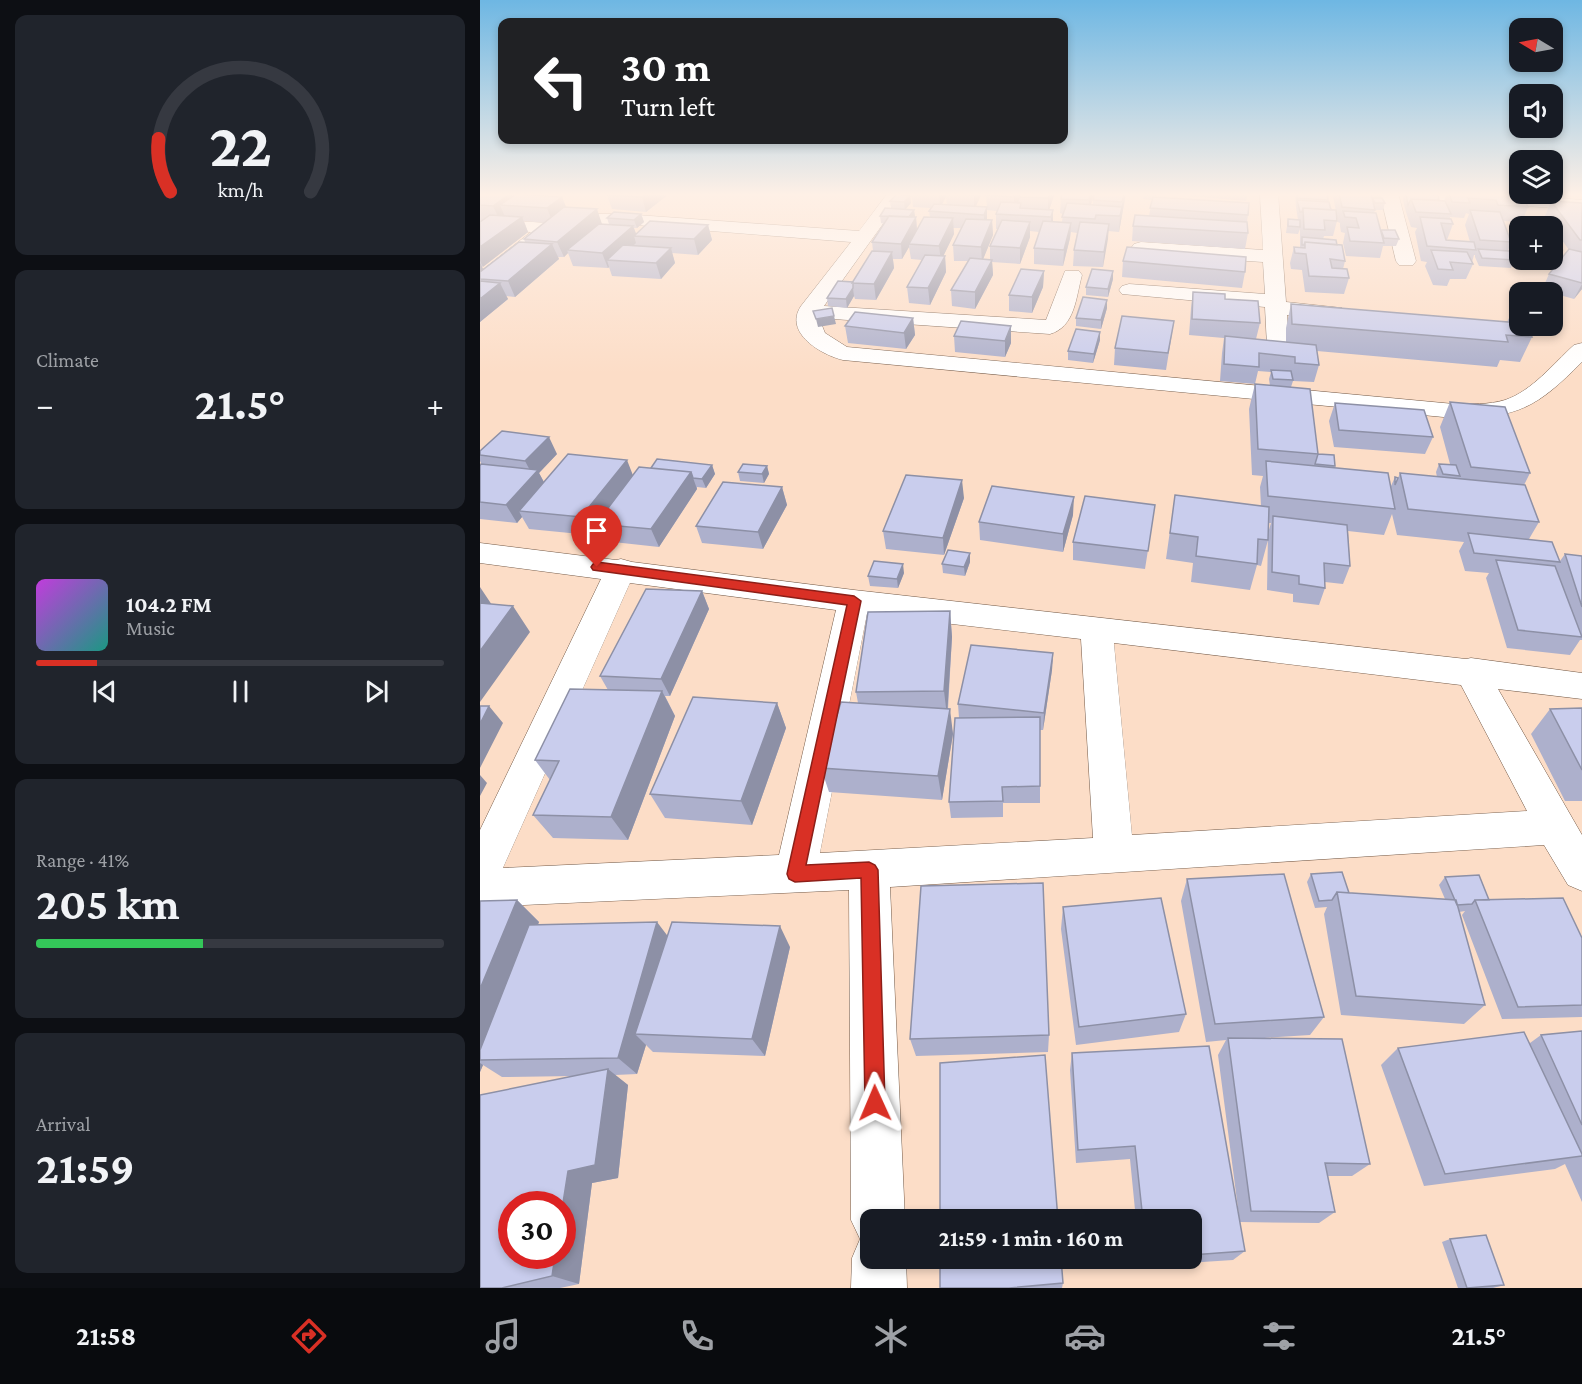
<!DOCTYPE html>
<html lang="en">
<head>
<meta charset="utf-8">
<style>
	body { margin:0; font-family:"Crimson Pro",serif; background:#20242c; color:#f1f3f6; height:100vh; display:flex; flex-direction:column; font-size:22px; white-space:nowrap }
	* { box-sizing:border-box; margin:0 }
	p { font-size:20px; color:#9ea1a6 }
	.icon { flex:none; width:33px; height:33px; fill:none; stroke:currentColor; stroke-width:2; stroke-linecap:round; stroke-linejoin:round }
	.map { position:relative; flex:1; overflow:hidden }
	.sheet { display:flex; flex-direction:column; gap:15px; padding:15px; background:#0d0f14; width:480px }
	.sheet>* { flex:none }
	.top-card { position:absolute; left:18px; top:18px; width:570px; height:126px; border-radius:12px; box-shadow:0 3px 9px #0003; background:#202124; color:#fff; overflow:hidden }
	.needle { width:39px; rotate:280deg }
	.fabs { position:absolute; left:1029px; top:18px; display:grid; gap:12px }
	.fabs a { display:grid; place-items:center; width:54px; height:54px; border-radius:12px; background:#171b24; box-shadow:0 3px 9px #0003; font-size:30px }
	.speed { position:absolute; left:18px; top:1191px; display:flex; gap:12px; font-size:30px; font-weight:700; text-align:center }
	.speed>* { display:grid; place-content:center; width:78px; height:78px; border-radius:50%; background:#171b24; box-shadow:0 3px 9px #0003; line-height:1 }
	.speed .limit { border:9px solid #d22; background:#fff; color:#111 }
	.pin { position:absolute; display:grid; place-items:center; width:51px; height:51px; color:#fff; margin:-62px -26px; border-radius:50% 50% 50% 0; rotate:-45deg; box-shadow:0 0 6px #0007 }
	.pin .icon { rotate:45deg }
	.me { position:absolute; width:66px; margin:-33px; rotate:359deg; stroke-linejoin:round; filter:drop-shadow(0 0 4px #0008) }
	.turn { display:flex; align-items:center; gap:21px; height:126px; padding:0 24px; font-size:27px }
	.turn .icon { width:78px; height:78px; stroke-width:2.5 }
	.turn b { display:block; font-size:42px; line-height:51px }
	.big { font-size:45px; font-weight:700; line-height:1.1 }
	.sheet .tile { flex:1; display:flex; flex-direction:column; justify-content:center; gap:9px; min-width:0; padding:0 21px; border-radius:12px; background:#20242c }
	.sheet .dial { align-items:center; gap:0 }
	.dial svg { height:156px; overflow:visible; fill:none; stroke:#363941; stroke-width:7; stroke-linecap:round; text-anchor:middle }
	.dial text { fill:#f1f3f6; stroke:none }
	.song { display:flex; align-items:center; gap:18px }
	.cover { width:72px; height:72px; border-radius:9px; background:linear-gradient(135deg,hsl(290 70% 55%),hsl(170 70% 35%)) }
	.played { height:6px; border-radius:3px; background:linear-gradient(90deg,#d93025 15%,#363941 15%) }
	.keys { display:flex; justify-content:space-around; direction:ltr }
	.heat { display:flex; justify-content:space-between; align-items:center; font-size:33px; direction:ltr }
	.charge { height:9px; border-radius:4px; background:linear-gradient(90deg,#34c759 41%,#363941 0) }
	.trip { position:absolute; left:380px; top:1209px; width:342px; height:60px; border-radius:12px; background:#171b24; box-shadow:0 3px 9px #0003; font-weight:700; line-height:60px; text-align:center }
	.menu { display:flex; height:96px; justify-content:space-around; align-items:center; background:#090b0e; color:#9ea1a6 }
	.menu .icon { width:42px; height:42px }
	.menu .active { color:#d93025 }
	.menu b { font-size:27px; color:#f1f3f6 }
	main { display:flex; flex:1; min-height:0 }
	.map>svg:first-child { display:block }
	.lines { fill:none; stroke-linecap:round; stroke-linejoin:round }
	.minor-casing { stroke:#745a47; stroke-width:1 }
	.minor { fill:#fff; fill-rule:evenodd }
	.wall { fill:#adb0cc; fill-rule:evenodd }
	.shaded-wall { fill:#8d90a6 }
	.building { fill:#c9cded; stroke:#8d90a6; stroke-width:1.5 }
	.route { fill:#d93025; stroke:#8d1f18; stroke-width:1.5 }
</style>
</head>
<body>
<main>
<section class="sheet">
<div class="tile dial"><svg viewBox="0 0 100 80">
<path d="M14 69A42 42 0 1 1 86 69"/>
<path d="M14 69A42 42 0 0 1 8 42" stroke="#d93025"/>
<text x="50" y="56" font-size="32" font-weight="700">22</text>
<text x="50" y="72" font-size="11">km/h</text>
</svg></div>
<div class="tile"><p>Climate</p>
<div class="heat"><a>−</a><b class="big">21.5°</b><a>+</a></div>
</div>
<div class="tile">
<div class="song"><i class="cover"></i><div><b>104.2 FM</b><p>Music</p></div></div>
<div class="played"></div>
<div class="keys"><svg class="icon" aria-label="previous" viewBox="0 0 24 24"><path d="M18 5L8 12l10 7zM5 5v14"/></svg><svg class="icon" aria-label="pause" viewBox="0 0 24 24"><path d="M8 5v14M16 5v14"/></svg><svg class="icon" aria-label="next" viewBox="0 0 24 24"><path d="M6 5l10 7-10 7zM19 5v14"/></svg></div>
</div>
<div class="tile"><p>Range · 41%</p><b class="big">205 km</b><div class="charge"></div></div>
<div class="tile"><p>Arrival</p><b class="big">21:59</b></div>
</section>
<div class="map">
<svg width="1102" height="1288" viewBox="0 0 1102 1288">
	<rect width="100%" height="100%" fill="#fcddc7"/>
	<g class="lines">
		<!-- minor casing -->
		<g class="minor-casing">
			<path id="minor" d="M408,193H425L344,306L566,320L585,271H599L602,275C596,297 595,327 570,334L339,318L345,333L367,347L974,404C990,404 1009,405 1025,400C1052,391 1073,364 1094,345L1102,343V362C1057,407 1039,418 974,418L363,360C342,355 303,333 321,306L371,242L143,224H94L76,230L7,286L0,288V272L51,232L0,229V219L69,223L92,214H143L379,231Z
				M780,193H798L806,302L862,308L865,313L862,318L854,319L807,315L809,346L806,351L798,353L790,351L787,346L785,307L642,294L639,290L642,286L649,284L785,294L783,262L661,254L654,252L651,248L654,244L661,242L783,250Z
				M900,193H918L936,261L933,265H919L916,261Z
				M927,193H1010L1102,200V210L935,198Z
				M1072,244L1080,246L1083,250L1080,254L1072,256Z
				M0,543L136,560L141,559L152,562L374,590L986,659L991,658L1102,673V699L1018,689L1102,835V891L1088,885L1064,845L410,887L425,1220H390V1258H426L427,1288H371L372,1258L380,1239L371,1220L369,890L0,907V830L121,579L0,563ZM150,583L356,610L299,855L23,868ZM387,614L601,639L613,838L340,853ZM634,643L981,685L1047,811L652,835Z"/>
		</g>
		<!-- minor -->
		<use href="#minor" class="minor"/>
	</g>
	<!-- wall -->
	<path class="wall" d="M0,193L33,196L82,197L86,207L122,224H129L127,218L161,214L164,222L157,228H154L156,234L228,225L232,240L218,255L192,253L195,263L181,279L132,276L129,267L128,268L93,266L88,253L84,257H78L79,259L35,297L26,296L28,299L0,322V272L45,242L44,239L65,223L44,221L48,232L2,267L3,269L0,272Z
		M190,193L166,212L132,209L127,195Z
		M420,193H502L496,206L507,207L506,195L507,193H575L569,210L573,222H582L583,214L580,213L581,199L582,193H614L611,205H613V200L646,193L639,232L628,231L623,267L593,266L594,250L597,233L591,232L590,238L583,266L554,264V248L559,232L550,231V237L540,264L512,262L513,275L495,309L472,306L471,290L488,261H474L473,245L481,228H473L474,234L463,256H465L466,272L450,305L429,303L427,287L442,260L431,259L429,247L422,259H413L414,268L396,300L375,299L374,296L367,308L348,306L347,298L373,282L393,251L392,242L404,224L401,223L400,216L411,208L410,201L420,195ZM430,197H432L433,207L451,208L449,211L450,217L437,229L436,217H435L434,210L425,209L431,203ZM466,197L467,205L462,204ZM507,210L517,211L516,214V229H518L510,246V259H503L513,235L512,220H507Z
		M664,193H677L676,197L768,215L767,222L768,233L765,249L652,241L653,226L669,216L672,200L663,199Z
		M679,193H768L766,201Z
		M815,193H847L848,201L857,221L853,236H844L843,239L857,245L865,261L863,269L869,278L864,294L825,292L822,270L811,269L810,263L814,247L820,248V229L818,234L806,233L808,219L818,220L816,207Z
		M854,193H902L901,198L905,203L903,210H895L894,213L901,230L919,239L916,246H903L900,258L866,256L863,243L865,233L861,232L860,226V223L858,222L853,196Z
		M925,193L964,201L967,193H1012L1048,207L1042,222L1023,221L1031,242L1028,251L1034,260L1031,268L999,266L995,257V255H994L992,262L993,264L986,279H970L967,286L953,285L945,266L947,262L941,261L935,232L937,228L931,227L926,212L923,200ZM986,213L989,214L985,225L990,242L967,240L973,224L970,219V217L984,218Z
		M1081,193L1079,196L1051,194H1072Z
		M1071,201L1102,203V289L1094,299L1062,290L1069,274L1089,250L1065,216Z
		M643,261L765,272L762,288L642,277Z
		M564,271L563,287L552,313L529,311V295Z
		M633,279L628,297L606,295V287Z
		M713,292L745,299L780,323L776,339L806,342V328L811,304L1027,322L1030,316L1040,326H1051L1049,330L1052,337L1040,362L1020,360L1017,367L837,351L839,365L834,382L813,381L811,387L838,454L855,466L854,468L911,491V486L915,477L918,478L920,473L957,477L956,472L959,464H970L960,427L970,402L1050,473L1044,485L1059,522L1049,539L1080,561L1085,554L1102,556V640H1100L1090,655L1027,648L1006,578L1009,573L985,571L979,551L984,542L917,535L912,514L904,535L868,531L870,566L863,584L845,582V588L839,605L813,602V594L787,590L788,533L791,523H788V540L781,566L777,565L770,590L711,582L713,563L686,559L695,495L781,506L780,487L783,476L772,475L769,409L775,384L790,386L789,379L791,372L778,371L775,384L740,381L742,353L744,338L709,335L711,308Z
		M627,308L621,329L596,326V318Z
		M433,318L435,335L426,349L368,343L365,326Z
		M481,321L531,343L525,357L475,352L474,336Z
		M694,321L686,370L634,365L635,348Z
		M620,332V340L613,363L588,360V351Z
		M855,403L953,437L945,454L854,447L849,421Z
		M0,451L77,454L59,473L64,482L153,475L171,468L232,465L235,474L226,488L217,487V489L179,547L124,541L117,526L110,535L49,529L42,517L37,523L0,519V466L2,465L0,461Z
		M287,466L289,474L284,483L260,481L258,472Z
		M302,487L307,505L283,549L222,543L216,526Z
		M484,498L464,555L406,549L403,531Z
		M675,505L665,569L593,560V542Z
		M593,515L583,552L500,540L499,522Z
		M490,553V562L485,576L463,573L462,564Z
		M424,573L418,588L390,586L388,576Z
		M222,591L229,609L190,696H185L195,716L148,840L73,838L53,815L70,780L55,760L128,690L120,676Z
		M470,611L472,637L468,709L473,734L462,800L349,792L341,768L378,703L376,692Z
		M573,653L572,670L563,730H560V803H523V817L471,818L469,802L479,718L478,704Z
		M297,703L306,728L272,825L185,818L170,794Z
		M1102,708V801H1085L1051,734L1070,709Z
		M831,874L869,893L965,899L959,885L965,877L1009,900L1102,938V1017L1022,1019L982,915L985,911L979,912L1005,1005L984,1024L861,1015L844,914L847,907L835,908L827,882Z
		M707,879L844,1017L830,1035L784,1038L890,1164L872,1176H848L855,1212L839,1223L760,1222L765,1251L753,1260L661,1266L660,1258H711V1220H656L650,1159L596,1163L590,1070L592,1053L759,1216L738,1055L746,1040L726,1042L701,901Z
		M37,900L59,922L58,924L310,947L285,1056L173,1052L166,1045L157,1074L135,1075L148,1085L138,1178L112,1183L99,1284L80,1288H0L1,1095L94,1076L22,1077L3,1065L0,1072V901Z
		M583,907L706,1014L699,1032L596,1045L581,929Z
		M1102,1031V1202L1085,1164L1075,1169L944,1186L901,1065L918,1048L1050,1043L1061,1035Z
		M569,1035L568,1052L436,1056L430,1039Z
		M970,1239L1024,1285L1013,1288H978L962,1242Z
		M583,1283L582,1288H460Z"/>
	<!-- shaded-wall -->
	<path class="shaded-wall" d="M31,193L37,206L20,205L25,217L20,221L13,206Z
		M167,193H190L166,212L162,197Z
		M459,193H468H466V197L460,208Z
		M494,193H502L494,210Z
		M535,193H542L534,212V197Z
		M570,193H575L568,213V198Z
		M611,193H614L608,215L609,200Z
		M644,193H646L639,232L640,216Z
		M430,196L431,203L425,210L424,202Z
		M82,197L88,212L73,223L67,208Z
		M507,207V222L504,230V215Z
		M117,209L122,224L87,250L88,253L84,257L77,242Z
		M434,210L435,217L429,218Z
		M573,210V225L571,232V217Z
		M161,214L164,222L157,228L154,220Z
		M42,217L48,232L3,267L0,261V247Z
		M436,217L437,232L429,244V247L422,259L421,244Z
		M473,218L474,234L461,261L459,246Z
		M512,220L513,235L502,262L501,247Z
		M550,222V237L540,264V248Z
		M591,223L590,238L583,266L584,250Z
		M629,224L628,239L623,267L624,252Z
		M228,225L232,240L218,255L214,239Z
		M153,226L157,236H154L156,243L137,261L127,260L129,267L128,268L122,253Z
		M72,244L79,259L35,297L28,281Z
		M191,248L195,263L181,279L176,263Z
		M412,252L414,268L396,300L394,284Z
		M465,256L466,272L450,305L448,288Z
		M512,260L513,275L495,309V292Z
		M0,262L3,269L0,272Z
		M564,271L563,287L552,313V297Z
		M633,271V279L628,297V289Z
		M20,283L28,299L0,322V299Z
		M1102,284V289L1094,299Z
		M373,288L374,296L367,308L366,299Z
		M627,300V308L621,329V320Z
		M354,316L356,324L338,327L336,319Z
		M433,318L435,335L426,349L424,333Z
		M531,326V343L525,357V341Z
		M620,332V340L613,363L614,354Z
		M69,437L77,454L59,473L67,488L39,511L42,517L37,523L26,505L53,476L45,461Z
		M147,460L154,478L116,524L117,526L110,535L101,517Z
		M232,465L235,474L226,488L222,479Z
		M287,466L289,474L284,483L282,474Z
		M211,472L217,489L179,547L171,529Z
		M482,480L484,498L464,555L463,538Z
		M302,487L307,505L283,549L278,532Z
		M594,497L593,515L583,552V534Z
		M490,553V562L485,576L484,567Z
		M423,564L424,573L418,588L417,579Z
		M0,587L14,608L0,626Z
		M222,591L229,609L190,696L181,679Z
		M33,606L50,632L0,702V651Z
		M470,611L472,637L467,716L464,691Z
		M573,653L572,670L563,730L564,713Z
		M182,691L195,716L148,840L131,817Z
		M297,703L306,728L272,825L261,801Z
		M9,706L23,723L0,768V724Z
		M470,709L473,734L462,800L458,776Z
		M0,775L7,783L0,796Z
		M37,900L59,922L5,1060H0V989Z
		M177,922L193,943L155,1034L166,1045L157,1074L138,1058Z
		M300,926L310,947L285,1056L272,1039Z
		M0,1063L3,1065L0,1072Z
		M128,1069L148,1085L138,1178L112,1183L99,1284L72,1276L75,1256H82V1209L88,1171Z"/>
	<!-- building -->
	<path class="building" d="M0,193H31L13,206L0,205Z
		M129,193H167L162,197L127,195Z
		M466,193H494V195Z
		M507,193H535L534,197L506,195Z
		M541,193H570L568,198L540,197Z
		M582,193H611L609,200L581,199Z
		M615,193H644L642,202L613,200Z
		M817,193H847L848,200L817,198Z
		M859,193H891L895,210L862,207Z
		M926,193L958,195L959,200L931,199L928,205Z
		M969,193H1012L1042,195L1048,207L1018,205L1016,200L988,198L990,203L972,202Z
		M36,194L82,197L67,208L20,205Z
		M417,194L430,196L424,202L410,201Z
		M673,197L769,203L768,215L670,208Z
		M892,198H902L905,203H895Z
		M931,199L965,201L971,214L936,212Z
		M817,200L849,202L851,210L823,208L822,212H820Z
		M1071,201L1102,203V240H1100Z
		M521,202L541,203L540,208L573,210L571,217L516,214Z
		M587,203L642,207L640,216L616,215L615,219L582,217Z
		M454,204L507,207L504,215L449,211Z
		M84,207L117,209L77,242L44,239Z
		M405,208L434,210L429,217L400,216Z
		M823,208L856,210L857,221L844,220L845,230L824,229Z
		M990,210L1020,212L1031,242L1000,240Z
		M863,211L896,213L904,243L870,241L867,227L879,228L876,218L865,217Z
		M134,212L161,214L154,220L127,218Z
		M10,215L42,217L0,247V222Z
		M655,215L767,222L768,233L653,226Z
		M409,216L436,217L421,244L392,242Z
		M444,217L473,218L459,246L429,244Z
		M940,217L971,219L973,224L961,223L966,240L994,242L996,250L947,246Z
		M486,219L512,220L501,247L473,245Z
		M808,219L820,220V227L808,226Z
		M522,220L550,222L540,248L510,246Z
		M170,221L228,225L214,239L154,236Z
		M563,221L591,223L584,250L554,248Z
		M600,222L629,224L624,252L594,250Z
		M119,224L153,226L122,253L87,250Z
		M901,230H915L919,239L904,238Z
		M822,237L856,240L857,245L825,242L824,245H822Z
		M39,242L72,244L28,281L0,279V272Z
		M825,242L862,245L865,261L850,259L852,268L867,269L869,278L829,276L826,254L815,253L814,247L825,248Z
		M143,245L191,248L176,263L127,260Z
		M647,247L766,257L765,272L643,261Z
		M998,249L1029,251L1034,260L1002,258Z
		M1089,249L1102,252V283L1069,274Z
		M951,250L987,252L993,264L970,262L973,270L958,269Z
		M392,251L412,252L394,284L372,283Z
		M445,255L465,256L448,288L427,287Z
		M490,258L512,260L495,292L471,290Z
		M541,269L564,271L552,297L529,295Z
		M612,269L633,271L628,289L606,287Z
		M0,281L20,283L0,299Z
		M358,281L373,282V288L366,299L347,298Z
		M713,292L745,294V299L778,301L780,323L712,319Z
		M603,297L627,300L621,320L596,318Z
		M811,304L1040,323V326H1047L1052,337L1026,335L1028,342L812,324Z
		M352,308L354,316L336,319L333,311Z
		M375,312L433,318L424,333L365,326Z
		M642,316L694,321L688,353L635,348Z
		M1030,316L1040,317V323L1032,322Z
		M481,321L531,326L525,341L474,336Z
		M596,329L620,332L614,354L588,351Z
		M745,336L836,345L839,365L815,363V357L779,353V367L744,364Z
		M791,370L811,371L813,380L793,379Z
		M775,384L830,389L838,454L778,449Z
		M970,402L1025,407L1050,473L991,467Z
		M855,403L944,410L953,437L859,430Z
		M22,431L69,437L45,461L0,455V451Z
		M88,454L147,460L101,517L39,511Z
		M838,454L854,455L855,466L835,464Z
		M177,459L232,465L222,479L213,478L211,472L171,468Z
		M786,461L908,473L915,509L788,496Z
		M1,464L58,470L26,505L0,502V466Z
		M263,464L287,466L282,474L258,472Z
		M959,464L976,465L980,476L963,474Z
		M159,467L211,472L171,529L116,524Z
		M920,473L1045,485L1059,522L928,509Z
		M426,475L482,480L463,538L403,531Z
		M915,477L918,478L915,485Z
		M243,482L302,487L278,532L216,526Z
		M512,486L594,497L583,534L499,522Z
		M695,495L789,507L788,540L778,539L777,564L716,556L718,537L690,533Z
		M605,496L675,505L668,551L593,542Z
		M793,516L867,525L870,566L844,563L845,588L819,584V576L792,572Z
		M988,533L1072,542L1080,562L994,553Z
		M468,550L490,553L484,567L462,564Z
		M1085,554L1102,556V607Z
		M1016,560L1075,566L1102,637L1038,630Z
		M394,561L423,564L417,579L388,576Z
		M166,589L222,591L181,679L120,676Z
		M0,603L33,606L0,651Z
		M470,611L464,691L376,692L388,612Z
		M491,645L573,653L564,713L478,704Z
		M90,689L182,691L131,817L53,815L79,761L55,760Z
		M213,697L297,703L261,801L170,794Z
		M361,702L470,709L458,776L341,768Z
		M0,706H9L0,724Z
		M1102,708V770L1070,709Z
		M560,717V786L522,787L523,801L469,802L475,718Z
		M862,872L869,893L857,892L852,900L839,901L831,874Z
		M804,874L844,1017L735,1024L707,879Z
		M999,875L1009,900H995L992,904L977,905L965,877Z
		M563,883L569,1035L430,1039L441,886Z
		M857,892L976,900L1005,1005L876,996Z
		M681,898L706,1014L599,1027L583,907Z
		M1083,898L1102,938V1005L1038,1007L995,900Z
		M37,900L0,989V901Z
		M177,922L138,1058L0,1060V1050L49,925Z
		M192,922L300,926L272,1039L155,1034Z
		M1102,1031V1125L1061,1035Z
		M1044,1032L1102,1154V1156L965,1174L918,1048Z
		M748,1038L862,1039L890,1164L845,1163L855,1212L771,1211Z
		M729,1046L765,1251L711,1255V1220H663L655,1146L598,1150L592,1053Z
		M565,1055L578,1220H460V1063Z
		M128,1069L115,1165L88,1171L82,1209V1204H32V1256H75L72,1276L22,1288H0V1095Z
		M1006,1235L1024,1285L987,1288L970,1239Z
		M460,1258H581L583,1283L529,1288H460Z"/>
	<!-- sky -->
	<linearGradient id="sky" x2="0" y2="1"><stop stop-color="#6eb7e3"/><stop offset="0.52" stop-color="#fef0e6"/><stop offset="1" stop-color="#fef0e6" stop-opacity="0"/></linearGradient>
	<rect width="1102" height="374" fill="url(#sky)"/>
	<!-- route -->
	<path class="route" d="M117,562L374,596L381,601L326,865L389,862L395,865L398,870L405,1103L402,1110L395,1113L388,1110L385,1103L381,878L315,882L309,879L307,874L367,605L113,570L111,567L113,564Z"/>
</svg>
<div class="fabs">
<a><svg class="needle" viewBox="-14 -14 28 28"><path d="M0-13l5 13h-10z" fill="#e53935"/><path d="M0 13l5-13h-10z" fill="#9ea1a6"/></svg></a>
<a><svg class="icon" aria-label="sound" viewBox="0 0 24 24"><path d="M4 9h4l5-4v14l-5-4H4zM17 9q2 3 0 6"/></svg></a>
<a><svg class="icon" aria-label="layers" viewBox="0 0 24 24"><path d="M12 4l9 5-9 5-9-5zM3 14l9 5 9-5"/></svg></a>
<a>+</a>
<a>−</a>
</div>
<div class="speed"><div class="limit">30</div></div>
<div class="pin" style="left:117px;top:567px;background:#d93025"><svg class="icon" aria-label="arrive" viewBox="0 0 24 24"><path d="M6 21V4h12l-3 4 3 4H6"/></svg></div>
<svg class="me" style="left:395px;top:1103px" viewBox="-20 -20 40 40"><path d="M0-17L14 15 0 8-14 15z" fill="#d93025" stroke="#fff" stroke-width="4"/></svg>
<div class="trip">21:59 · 1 min · 160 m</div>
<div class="top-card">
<div class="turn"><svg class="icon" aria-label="left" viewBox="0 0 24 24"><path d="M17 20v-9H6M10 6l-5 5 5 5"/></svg><div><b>30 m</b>Turn left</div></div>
</div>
</div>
</main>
<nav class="menu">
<b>21:58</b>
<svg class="icon active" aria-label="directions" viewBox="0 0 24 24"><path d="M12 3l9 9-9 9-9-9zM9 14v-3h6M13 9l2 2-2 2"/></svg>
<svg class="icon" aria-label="music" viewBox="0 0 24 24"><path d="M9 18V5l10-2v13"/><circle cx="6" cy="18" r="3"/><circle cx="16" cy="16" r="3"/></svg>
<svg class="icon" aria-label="phone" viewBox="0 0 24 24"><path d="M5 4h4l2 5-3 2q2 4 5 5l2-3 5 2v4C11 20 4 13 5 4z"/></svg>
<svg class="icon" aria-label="climate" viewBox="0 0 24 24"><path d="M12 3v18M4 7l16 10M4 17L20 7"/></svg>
<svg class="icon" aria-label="car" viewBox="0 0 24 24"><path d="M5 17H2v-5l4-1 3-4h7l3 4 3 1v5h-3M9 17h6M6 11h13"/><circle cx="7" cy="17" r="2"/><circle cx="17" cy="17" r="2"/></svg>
<svg class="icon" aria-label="filters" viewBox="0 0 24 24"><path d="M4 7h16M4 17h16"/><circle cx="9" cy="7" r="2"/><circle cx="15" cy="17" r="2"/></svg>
<b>21.5°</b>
</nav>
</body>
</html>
